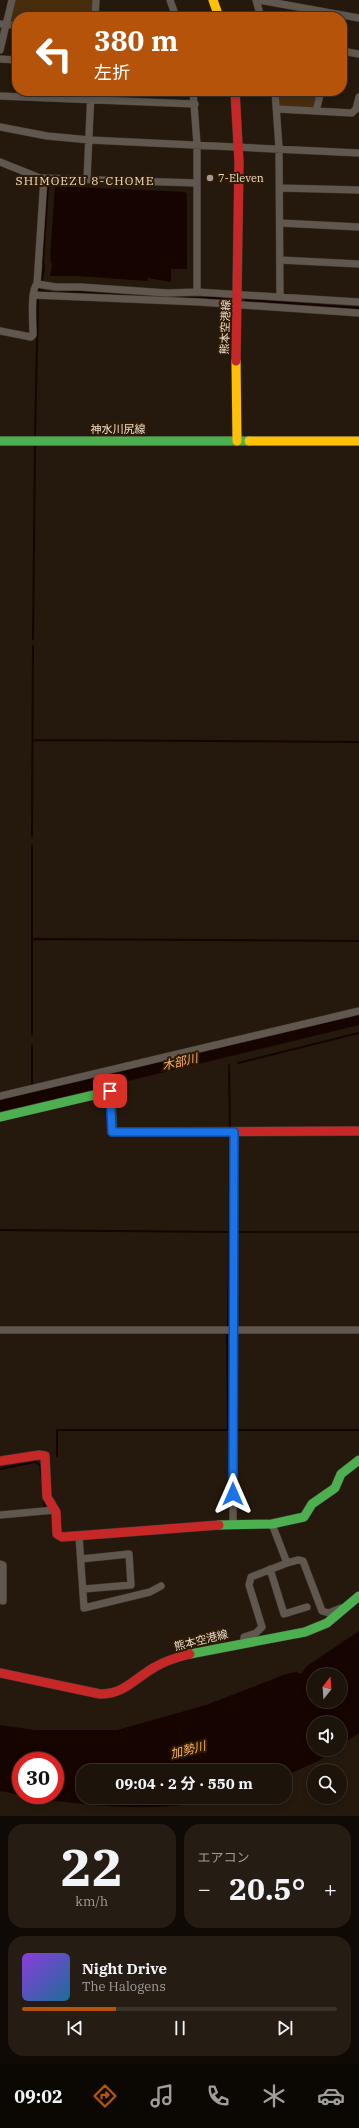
<!DOCTYPE html>
<html lang="ja">
<head>
<meta charset="utf-8">
<style>
	body { margin:0; font-family:"IBM Plex Serif","Noto Sans JP",serif; background:#251c13; color:#f1f3f6; height:100vh; display:flex; flex-direction:column; font-size:15px; white-space:nowrap }
	* { box-sizing:border-box; margin:0 }
	p { font-size:13px; color:#a09e9c }
	.icon { flex:none; width:22px; height:22px; fill:none; stroke:currentColor; stroke-width:2; stroke-linecap:round; stroke-linejoin:round }
	.map { position:relative; height:1816px; overflow:hidden }
	.drawer { display:flex; flex-direction:column; gap:8px; padding:8px; background:#0f0a06; flex:1 }
	.drawer>* { flex:none }
	.top-card { position:absolute; left:12px; top:12px; width:335px; height:84px; border-radius:16px; box-shadow:0 2px 6px #0003,0 0 0 1px #3a322b; background:#b45309; color:#fff; overflow:hidden }
	.needle { width:26px; rotate:17deg }
	.controls { position:absolute; left:307px; top:1668px; display:grid; gap:8px }
	.controls a { display:grid; place-items:center; width:40px; height:40px; border-radius:50%; background:#1c130a; box-shadow:0 2px 6px #0003,0 0 0 1px #3a322b; font-size:20px }
	.speed { position:absolute; left:12px; top:1752px; display:flex; gap:8px; font-size:20px; font-weight:700; text-align:center }
	.speed>* { display:grid; place-content:center; width:52px; height:52px; border-radius:50%; background:#1c130a; box-shadow:0 2px 6px #0003,0 0 0 1px #3a322b; line-height:1 }
	.speed .limit { border:6px solid #d22; background:#fff; color:#111 }
	.pin { position:absolute; display:grid; place-items:center; width:34px; height:34px; color:#fff; margin:-17px; border-radius:8px; box-shadow:0 2px 6px #0006 }
	.me { position:absolute; width:44px; margin:-22px; rotate:0deg; stroke-linejoin:round; filter:drop-shadow(0 0 3px #0008) }
	.turn { display:flex; align-items:center; gap:14px; height:84px; padding:0 16px; font-size:18px }
	.turn .icon { width:52px; height:52px; stroke-width:2.5 }
	.turn b { display:block; font-size:28px; line-height:34px }
	.big { font-size:30px; font-weight:700; line-height:1.1 }
	.drawer .tile { flex:1; display:flex; flex-direction:column; justify-content:center; gap:6px; min-width:0; padding:0 14px; border-radius:16px; background:#251c13 }
	.drawer .dial { align-items:center; gap:0 }
	.dial b { font-size:52px; line-height:1 }
	.song { display:flex; align-items:center; gap:12px }
	.cover { width:48px; height:48px; border-radius:6px; background:linear-gradient(135deg,hsl(270 70% 55%),hsl(200 70% 35%)) }
	.played { height:4px; border-radius:2px; background:linear-gradient(90deg,#b45309 30%,#3a322b 30%) }
	.keys { display:flex; justify-content:space-around; direction:ltr }
	.heat { display:flex; justify-content:space-between; align-items:center; font-size:22px; direction:ltr }
	.drawer .tiles { flex:1; display:grid; gap:8px; grid-template-columns:1fr 1fr }
	.tile:last-child { grid-column:span 2 }
	.trip { position:absolute; left:76px; top:1764px; width:216px; height:40px; border-radius:16px; background:#1c130a; box-shadow:0 2px 6px #0003,0 0 0 1px #3a322b; font-weight:700; line-height:40px; text-align:center }
	.tab-bar { display:flex; height:64px; justify-content:space-around; align-items:center; background:#0b0804; color:#a09e9c }
	.tab-bar .icon { width:28px; height:28px }
	.tab-bar .on { color:#b45309 }
	.tab-bar b { font-size:18px; color:#f1f3f6 }
	.map>svg:first-child { display:block }
	.green { fill:#482d0d }
	.water { fill:#160401; fill-rule:evenodd }
	.lines { fill:none; stroke-linecap:round; stroke-linejoin:round }
	.stream { stroke:#160401; stroke-width:2 }
	.street-casing { stroke:#3f352d; stroke-width:8 }
	.fast-casing { stroke:#3f352d; stroke-width:10 }
	.slow-casing { stroke:#3f352d; stroke-width:10 }
	.jam-casing { stroke:#3f352d; stroke-width:10 }
	.street { stroke:#60574e; stroke-width:7 }
	.fast { stroke:#4caf50; stroke-width:9 }
	.slow { stroke:#ffc107; stroke-width:9 }
	.jam { stroke:#c62828; stroke-width:9 }
	.route-casing { stroke:#114b97; stroke-width:10 }
	.route { stroke:#1a73e8; stroke-width:7 }
	.poi-dot { fill:#a6988b; stroke:#2f1a03; stroke-width:1.5 }
	.labels { text-anchor:middle; stroke-width:4; stroke-linejoin:round; paint-order:stroke }
	.poi-label { font-size:11px; fill:#ebddcf; stroke:#2f1a03; text-anchor:start }
	.street-label { font-size:11px; fill:#ebddcf; stroke:#2f1a03 }
	.neighbourhood-label { font-size:12px; letter-spacing:1px; fill:#ebddcf; stroke:#2f1a03 }
	.water-label { font-size:12px; font-style:italic; fill:#f7b26a; stroke:#2f1a03 }
</style>
</head>
<body>
<div class="map">
<svg width="359" height="1816" viewBox="0 0 359 1816">
	<rect width="100%" height="100%" fill="#25190d"/>
	<!-- green -->
	<path class="green" d="M15,0H93L92,17H17V22H13L10,19Z
		M278,91H318L315,105L312,108L282,107L279,104Z"/>
	<!-- water -->
	<path class="water" d="M55,186L185,192L187,194V269H171V282L148,278L147,281L78,276H50L52,265L50,259Z
		M359,1015V1025L0,1112V1098Z
		M359,1631V1733L340,1746V1723H314V1749H336L320,1760L285,1776V1771H83V1797H226C160,1816 67,1805 0,1791V1725L35,1730H117L206,1705L286,1674L296,1672L301,1674L307,1666ZM314,1675H340V1701H314ZM21,1761H55V1795H21Z"/>
	<g class="lines">
		<!-- stream -->
		<path class="stream" d="M42,280L44,268L43,261L48,185
			M39,288V291L50,292
			M57,293L74,292L128,296
			M174,298H229
			M246,300L359,308
			M35,436L38,299
			M33,639L35,446
			M33,740L359,742
			M32,836L33,646
			M33,939L359,941
			M32,1035V845
			M238,1063L359,1033
			M229,1065L230,1130
			M32,1086V1045
			M0,1230L229,1232
			M237,1232H359
			M228,1328L230,1134
			M235,1430H359
			M57,1456V1430H228L227,1332
			M0,1469L35,1462L40,1465L42,1478
			M44,1500L45,1509"/>
		<!-- street casing -->
		<g class="street-casing">
			<path id="street" d="M170,0L176,17
				M256,0L261,17
				M259,0L359,18
				M95,17L96,0
				M0,24L17,25
				M0,50L12,0
				M342,51L359,54
				M0,59L17,60
				M193,91L197,144V292
				M275,91L279,148L280,297
				M0,96L195,104
				M278,109L352,113L356,109L359,97
				M316,111L321,91
				M0,127L47,136L90,140L359,153
				M0,162L40,178L197,183
				M87,179L91,91
				M280,188L359,190
				M280,223L359,227
				M280,260L359,264
				M37,284L56,287H81L167,293L197,292L359,302
				M33,295L199,302L359,313
				M0,331L31,337L33,335C33,324 30,290 37,284L44,178
				M0,1096L359,1011
				M0,1330H359
				M0,1515L55,1510
				M233,1524L234,1132
				M272,1524L287,1563L298,1560L303,1561L322,1611L329,1613L341,1608
				M79,1536L84,1608L150,1592L161,1586
				M81,1559L129,1554L131,1585L84,1589
				M0,1564L3,1565V1601
				M270,1569L284,1614L307,1607
				M244,1643V1637L256,1633L262,1627L249,1585L251,1577L287,1563"/>
		</g>
		<!-- fast casing -->
		<g class="fast-casing">
			<path id="fast" d="M0,441H249
				M0,1117L111,1091L112,1132H170
				M219,1525L272,1524L304,1517L312,1504L335,1488L341,1474L359,1460
				M190,1654L305,1632L327,1623L359,1596"/>
		</g>
		<!-- slow casing -->
		<g class="slow-casing">
			<path id="slow" d="M213,0L219,17
				M236,361L237,441
				M249,441H359"/>
		</g>
		<!-- jam casing -->
		<g class="jam-casing">
			<path id="jam" d="M235,91L239,162L236,361
				M170,1132L359,1131
				M0,1461L39,1455L45,1456L47,1497L56,1512L57,1534L62,1537L219,1525
				M0,1673L100,1694C125,1694 135,1678 155,1667C165,1661 178,1657 190,1654"/>
		</g>
		<!-- street -->
		<use href="#street" class="street"/>
		<!-- fast -->
		<use href="#fast" class="fast"/>
		<!-- slow -->
		<use href="#slow" class="slow"/>
		<!-- jam -->
		<use href="#jam" class="jam"/>
	</g>
	<g class="lines">
		<!-- route casing -->
		<g class="route-casing">
			<path id="route" d="M110,1091L112,1132H234L233,1494"/>
		</g>
		<!-- route -->
		<use href="#route" class="route"/>
	</g>
	<!-- markers -->
	<circle class="poi-dot" cx="210" cy="178" r="4"/>
	<g class="labels">
		<!-- poi labels -->
		<g class="poi-label">
			<text x="218" y="182">7-Eleven</text>
		</g>
		<!-- street labels -->
		<g class="street-label">
			<text transform="translate(225 327) rotate(-88)" y="4">熊本空港線</text>
			<text x="118" y="433">神水川尻線</text>
			<text transform="translate(201 1640) rotate(-14)" y="4">熊本空港線</text>
		</g>
		<!-- neighbourhood labels -->
		<g class="neighbourhood-label">
			<text x="85" y="185">SHIMOEZU 8-CHOME</text>
		</g>
		<!-- water labels -->
		<g class="water-label">
			<text transform="translate(180 1062) rotate(-13)" y="4">木部川</text>
			<text transform="translate(188 1750) rotate(-14)" y="4">加勢川</text>
		</g>
	</g>
</svg>
<div class="controls">
<a><svg class="needle" viewBox="-14 -14 28 28"><path d="M0-13l5 13h-10z" fill="#e53935"/><path d="M0 13l5-13h-10z" fill="#a09e9c"/></svg></a>
<a><svg class="icon" aria-label="sound" viewBox="0 0 24 24"><path d="M4 9h4l5-4v14l-5-4H4zM17 9q2 3 0 6"/></svg></a>
<a><svg class="icon" aria-label="search" viewBox="0 0 24 24"><circle cx="10" cy="10" r="6"/><path d="M15 15l6 6"/></svg></a>
</div>
<div class="speed"><div class="limit">30</div></div>
<div class="pin" style="left:110px;top:1091px;background:#d93025"><svg class="icon" aria-label="arrive" viewBox="0 0 24 24"><path d="M6 21V4h12l-3 4 3 4H6"/></svg></div>
<svg class="me" style="left:233px;top:1494px" viewBox="-20 -20 40 40"><path d="M0-17L14 15 0 8-14 15z" fill="#1a73e8" stroke="#fff" stroke-width="4"/></svg>
<div class="trip">09:04 · 2 分 · 550 m</div>
<div class="top-card">
<div class="turn"><svg class="icon" aria-label="left" viewBox="0 0 24 24"><path d="M17 20v-9H6M10 6l-5 5 5 5"/></svg><div><b>380 m</b>左折</div></div>
</div>
</div>
<section class="drawer">
<div class="tiles">
<div class="tile dial"><b>22</b><p>km/h</p></div>
<div class="tile"><p>エアコン</p>
<div class="heat"><a>−</a><b class="big">20.5°</b><a>+</a></div>
</div>
<div class="tile">
<div class="song"><i class="cover"></i><div><b>Night Drive</b><p>The Halogens</p></div></div>
<div class="played"></div>
<div class="keys"><svg class="icon" aria-label="previous" viewBox="0 0 24 24"><path d="M18 5L8 12l10 7zM5 5v14"/></svg><svg class="icon" aria-label="pause" viewBox="0 0 24 24"><path d="M8 5v14M16 5v14"/></svg><svg class="icon" aria-label="next" viewBox="0 0 24 24"><path d="M6 5l10 7-10 7zM19 5v14"/></svg></div>
</div>
</div>
</section>
<nav class="tab-bar">
<b>09:02</b>
<svg class="icon on" aria-label="directions" viewBox="0 0 24 24"><path d="M12 3l9 9-9 9-9-9zM9 14v-3h6M13 9l2 2-2 2"/></svg>
<svg class="icon" aria-label="music" viewBox="0 0 24 24"><path d="M9 18V5l10-2v13"/><circle cx="6" cy="18" r="3"/><circle cx="16" cy="16" r="3"/></svg>
<svg class="icon" aria-label="phone" viewBox="0 0 24 24"><path d="M5 4h4l2 5-3 2q2 4 5 5l2-3 5 2v4C11 20 4 13 5 4z"/></svg>
<svg class="icon" aria-label="climate" viewBox="0 0 24 24"><path d="M12 3v18M4 7l16 10M4 17L20 7"/></svg>
<svg class="icon" aria-label="car" viewBox="0 0 24 24"><path d="M5 17H2v-5l4-1 3-4h7l3 4 3 1v5h-3M9 17h6M6 11h13"/><circle cx="7" cy="17" r="2"/><circle cx="17" cy="17" r="2"/></svg>
</nav>
</body>
</html>
